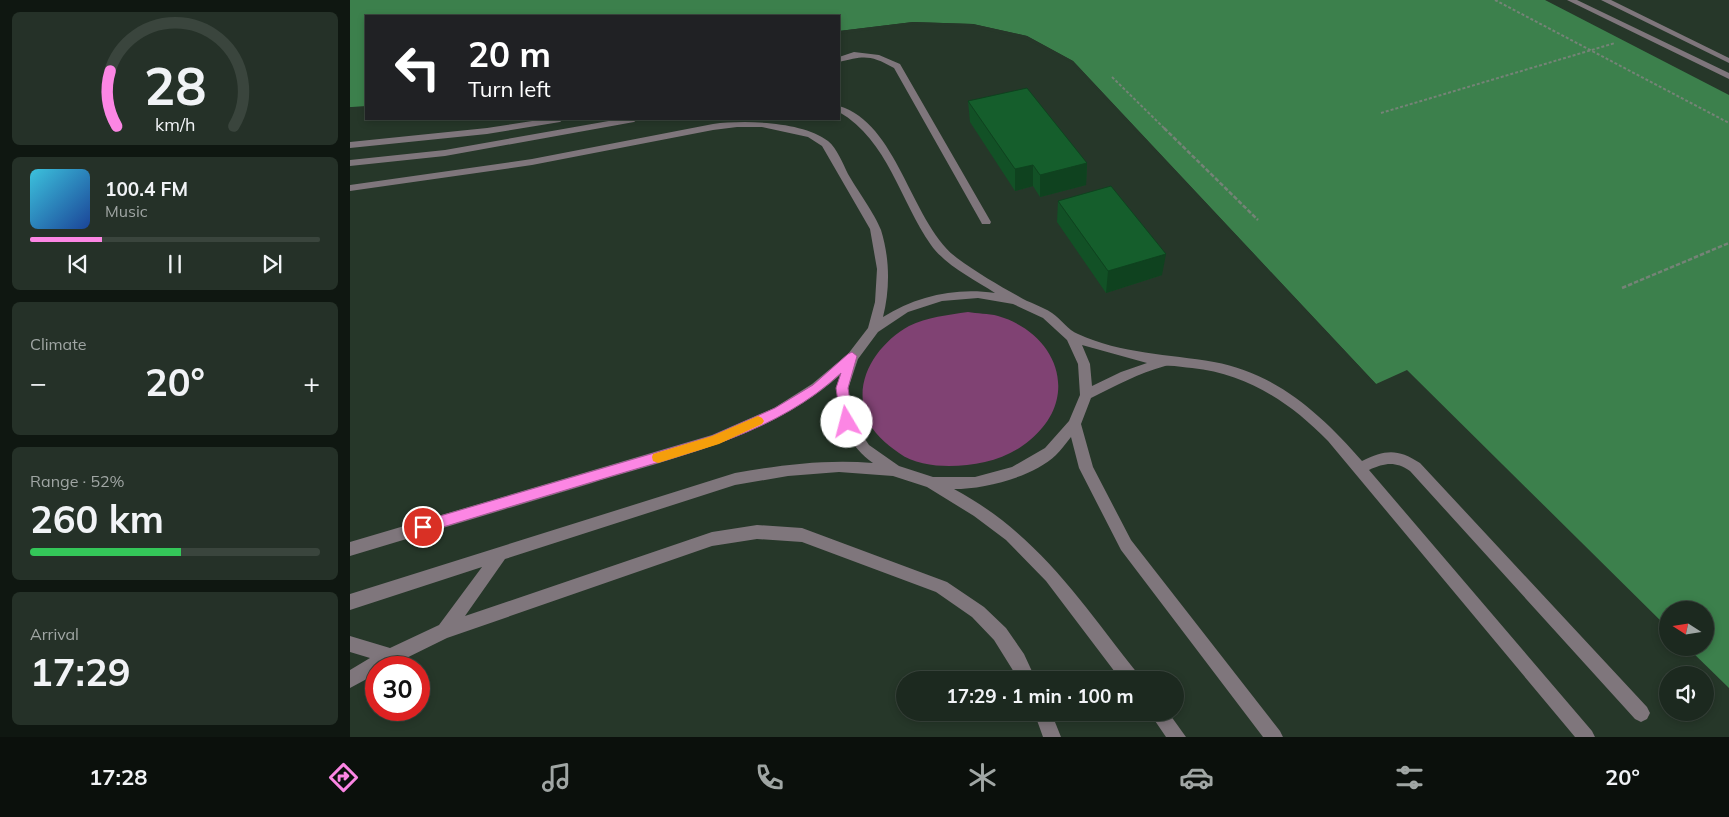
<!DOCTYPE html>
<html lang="en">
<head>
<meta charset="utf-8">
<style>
	body { margin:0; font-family:Mulish,sans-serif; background:#253128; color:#f1f3f6; height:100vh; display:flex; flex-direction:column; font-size:19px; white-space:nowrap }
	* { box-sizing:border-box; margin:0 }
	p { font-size:16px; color:#a0a6a4 }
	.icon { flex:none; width:28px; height:28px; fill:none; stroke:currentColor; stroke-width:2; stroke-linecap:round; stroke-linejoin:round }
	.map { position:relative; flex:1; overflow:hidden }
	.sheet { display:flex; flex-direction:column; gap:12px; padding:12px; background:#0f1711; width:350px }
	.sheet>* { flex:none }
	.banner { position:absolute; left:15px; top:15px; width:475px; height:105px; border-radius:0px; box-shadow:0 2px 8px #0003,0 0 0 1px #3a453d; background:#202124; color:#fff; overflow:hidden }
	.needle { width:32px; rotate:282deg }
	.tools { position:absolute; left:1309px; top:601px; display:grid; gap:10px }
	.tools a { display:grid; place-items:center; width:55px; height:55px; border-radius:50%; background:#1c291f; box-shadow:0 2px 8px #0003,0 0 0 1px #3a453d; font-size:25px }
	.speed { position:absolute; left:15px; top:656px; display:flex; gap:10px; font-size:25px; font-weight:700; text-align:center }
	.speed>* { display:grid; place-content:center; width:65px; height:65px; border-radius:50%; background:#1c291f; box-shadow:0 2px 8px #0003,0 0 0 1px #3a453d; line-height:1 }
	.speed .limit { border:8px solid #d22; background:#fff; color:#111 }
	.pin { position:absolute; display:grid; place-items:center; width:42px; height:42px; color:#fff; margin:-21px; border:2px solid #fff; border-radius:50%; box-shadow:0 1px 5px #0007 }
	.me { position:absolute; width:55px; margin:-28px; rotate:352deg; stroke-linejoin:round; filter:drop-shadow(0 0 4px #0008) }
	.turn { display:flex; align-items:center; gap:18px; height:105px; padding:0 20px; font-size:22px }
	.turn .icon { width:65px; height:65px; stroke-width:2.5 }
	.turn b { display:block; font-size:35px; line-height:42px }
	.big { font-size:38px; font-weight:700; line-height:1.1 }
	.sheet .tile { flex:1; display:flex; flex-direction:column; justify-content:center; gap:8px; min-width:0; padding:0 18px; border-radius:8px; background:#253128 }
	.sheet .dial { align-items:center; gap:0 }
	.dial svg { height:130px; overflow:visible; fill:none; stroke:#3a453d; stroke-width:7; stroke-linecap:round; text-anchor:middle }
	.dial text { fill:#f1f3f6; stroke:none }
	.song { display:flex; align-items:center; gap:15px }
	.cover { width:60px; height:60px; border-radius:8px; background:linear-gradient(135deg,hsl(190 70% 55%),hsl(220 70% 35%)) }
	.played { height:5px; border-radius:2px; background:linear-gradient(90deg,#fc86e4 25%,#3a453d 25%) }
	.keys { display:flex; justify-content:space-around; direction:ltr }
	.heat { display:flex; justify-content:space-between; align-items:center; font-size:28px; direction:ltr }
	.charge { height:8px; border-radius:4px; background:linear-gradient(90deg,#34c759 52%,#3a453d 0) }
	.trip { position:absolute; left:546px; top:671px; width:288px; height:50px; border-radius:25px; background:#1c291f; box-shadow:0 2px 8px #0003,0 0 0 1px #3a453d; font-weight:700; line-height:50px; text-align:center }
	.tabs { display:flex; height:80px; justify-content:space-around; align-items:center; background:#0b100c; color:#a0a6a4 }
	.tabs .icon { width:35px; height:35px }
	.tabs .current { color:#fc86e4 }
	.tabs b { font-size:22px; color:#f1f3f6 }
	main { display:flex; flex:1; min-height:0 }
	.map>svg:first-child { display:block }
	.green { fill:#804273 }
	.water { fill:#3c804c }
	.pier { fill:#263729 }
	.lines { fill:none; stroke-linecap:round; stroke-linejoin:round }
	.path-far1 { stroke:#758377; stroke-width:2; stroke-dasharray:3 2; stroke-linecap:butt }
	.path { stroke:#758377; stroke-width:2.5; stroke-dasharray:4.5 2; stroke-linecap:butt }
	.minor { fill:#7f767c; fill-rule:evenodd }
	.wall { fill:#125126 }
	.shaded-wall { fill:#0f421f }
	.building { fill:#155e2c; stroke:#0f421f }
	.route { fill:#fc86e4; stroke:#a45794 }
	.slow { fill:#f59e0b }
</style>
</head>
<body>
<main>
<section class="sheet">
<div class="tile dial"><svg viewBox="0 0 100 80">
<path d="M14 69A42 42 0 1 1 86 69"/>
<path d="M14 69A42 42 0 0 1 10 35" stroke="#fc86e4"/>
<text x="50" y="56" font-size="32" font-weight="700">28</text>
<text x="50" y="72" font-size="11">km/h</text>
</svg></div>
<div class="tile">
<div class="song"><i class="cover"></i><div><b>100.4 FM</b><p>Music</p></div></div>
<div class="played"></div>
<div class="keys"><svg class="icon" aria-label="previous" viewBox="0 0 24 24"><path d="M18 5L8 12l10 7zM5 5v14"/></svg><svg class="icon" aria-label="pause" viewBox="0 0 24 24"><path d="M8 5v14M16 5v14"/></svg><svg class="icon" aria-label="next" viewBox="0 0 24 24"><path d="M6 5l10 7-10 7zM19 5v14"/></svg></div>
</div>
<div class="tile"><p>Climate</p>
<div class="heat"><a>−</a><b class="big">20°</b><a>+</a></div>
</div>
<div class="tile"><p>Range · 52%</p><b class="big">260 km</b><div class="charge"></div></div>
<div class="tile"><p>Arrival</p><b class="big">17:29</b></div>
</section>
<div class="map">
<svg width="1379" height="737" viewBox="0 0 1379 737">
	<rect width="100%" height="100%" fill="#263729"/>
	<!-- green -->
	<path class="green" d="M618,312C627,314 638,313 648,316C707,333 732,397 680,440C658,459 628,466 599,466C583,466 562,463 549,453C535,443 523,433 516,417C514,413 514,407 513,402C509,371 532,341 559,326C577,317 598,315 618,312Z"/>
	<!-- water -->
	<path class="water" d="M0,0H1195L1379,95V688L1338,648H1355V610H1318L1317,627L1057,370L1026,384L723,61L677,36L623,24L563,22L489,31V16H16V106L2,107H0Z"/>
	<!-- pier -->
	<path class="pier" d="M563,22L623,24L677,36L723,61L1026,384L1024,385L722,63L676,39L623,27L563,24L489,34V31Z"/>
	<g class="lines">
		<!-- path-far1 -->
		<path class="path-far1" d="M1145,0L1379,123
			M762,77L815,129
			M1031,113L1265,43"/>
		<!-- path -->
		<path class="path" d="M814,128L908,220
			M1272,288L1379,243"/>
		<!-- minor -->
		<path class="minor" d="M1217,0H1227L1379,73V79Z
			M1251,0H1261L1379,58V63Z
			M504,52L529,55L550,64L641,222L640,224H632L631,222L544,68C520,54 513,56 489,62V57Z
			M489,106C548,123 561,223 607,258C626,272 648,285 668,296C679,303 692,306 702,313C711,319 718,330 728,334C771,354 819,354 864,362C926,373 972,415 1012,461C1035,450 1047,448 1070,463L1297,707L1300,713L1297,719L1291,722L1285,719L1060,471C1045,461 1035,463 1019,470L1242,731L1245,737H1225L978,441C940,402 897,374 842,368C834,368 823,365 815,366C789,373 765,386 741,398L731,424L743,467L781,540L930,731L933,737H913L771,550L729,468L721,437C716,443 711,450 706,455C683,477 635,489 604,489C688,534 731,602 788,674L790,680H771L696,581L656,540L624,516L577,487L543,476L489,472L438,476L385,485L155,559L115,616L362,532L407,525L452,528L597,582L634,607L656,628L674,654L686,680H669L644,640L622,617L586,592L452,542L407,539L362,546L97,638L36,668H26V674L0,688V670L20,658L0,652V636L40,648L89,625L132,567L0,610V594L385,473C431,465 476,459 523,463C495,443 480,408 490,375C421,437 326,457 239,484C159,508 80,532 0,556V542L362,435L424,408L462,384L498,354L518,328L525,302L527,269L520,229L472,146L458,137L412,127H387L363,130L182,165L0,191V185L182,159L363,124C394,120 452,121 478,141C487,148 493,164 498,174C507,190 525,214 531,230C540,259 540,289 533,317C566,296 606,287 645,293C624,279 596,266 581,245C550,201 538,140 489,112ZM628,298L663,304L693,318L717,340L728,364L730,395L719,421L695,448L662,467L625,477H583L549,466L519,445L503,421L498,389L508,359L528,332L558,312L592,301ZM732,345L797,363L771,372L742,386L740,364Z
			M195,119H214L210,122L137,134L0,148V142L137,128Z
			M270,119H288L284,122L95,156L0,166V160L95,150Z
			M684,712H701L711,737H693Z
			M799,712H818L836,737H816Z"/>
	</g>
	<!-- wall -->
	<path class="wall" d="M618,101L737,163L736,185L690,197L683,186L665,191L620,122Z
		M708,201L812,275L756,293L707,222Z"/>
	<!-- shaded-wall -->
	<path class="shaded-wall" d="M737,163L736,185L690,197V175Z
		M683,165V186L665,191V169Z
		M816,254L812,275L756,293L758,271Z"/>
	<!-- building -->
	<path class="building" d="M677,88L737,163L690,175L683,165L665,169L618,101Z
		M761,186L816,254L758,271L708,201Z"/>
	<!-- route -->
	<path class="route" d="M502,352L507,356L498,388L503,422L501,425H492L491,422L486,388L491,373C428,432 342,452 262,476C199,495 136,514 73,533L68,531L66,527L68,523L73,521L362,436L425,408L463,385L498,354Z"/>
	<!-- slow -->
	<path class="slow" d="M408,416L412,418L414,421L412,424L369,444L308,463L303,461L302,457L303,454L362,436Z"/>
</svg>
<div class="tools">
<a><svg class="needle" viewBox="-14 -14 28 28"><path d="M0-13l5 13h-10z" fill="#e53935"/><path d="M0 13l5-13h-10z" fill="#a0a6a4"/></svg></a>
<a><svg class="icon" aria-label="sound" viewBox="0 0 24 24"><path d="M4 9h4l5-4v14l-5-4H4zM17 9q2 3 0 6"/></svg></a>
</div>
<div class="speed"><div class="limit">30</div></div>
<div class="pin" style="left:73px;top:527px;background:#d93025"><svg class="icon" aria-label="arrive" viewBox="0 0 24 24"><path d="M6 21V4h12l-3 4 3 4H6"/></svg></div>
<svg class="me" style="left:497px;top:422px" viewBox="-20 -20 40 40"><circle r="19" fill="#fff"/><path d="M0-13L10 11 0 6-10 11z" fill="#fc86e4"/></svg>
<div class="trip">17:29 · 1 min · 100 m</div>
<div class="banner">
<div class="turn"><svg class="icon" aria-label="left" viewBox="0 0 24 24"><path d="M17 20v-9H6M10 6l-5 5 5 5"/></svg><div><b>20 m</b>Turn left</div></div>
</div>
</div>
</main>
<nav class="tabs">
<b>17:28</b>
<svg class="icon current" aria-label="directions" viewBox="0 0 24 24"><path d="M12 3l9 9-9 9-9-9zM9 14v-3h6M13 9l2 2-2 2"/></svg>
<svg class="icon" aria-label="music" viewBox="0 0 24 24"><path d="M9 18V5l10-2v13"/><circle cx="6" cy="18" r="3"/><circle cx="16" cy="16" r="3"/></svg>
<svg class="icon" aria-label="phone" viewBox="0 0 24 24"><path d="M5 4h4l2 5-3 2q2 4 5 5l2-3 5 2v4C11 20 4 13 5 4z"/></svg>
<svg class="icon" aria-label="climate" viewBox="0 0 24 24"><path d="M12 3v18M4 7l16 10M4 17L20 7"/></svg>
<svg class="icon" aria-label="car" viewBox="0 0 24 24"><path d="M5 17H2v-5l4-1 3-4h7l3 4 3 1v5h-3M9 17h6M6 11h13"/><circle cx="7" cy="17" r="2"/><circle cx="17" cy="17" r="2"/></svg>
<svg class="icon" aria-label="filters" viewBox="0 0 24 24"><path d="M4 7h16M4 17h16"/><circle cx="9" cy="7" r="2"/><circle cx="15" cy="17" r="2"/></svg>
<b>20°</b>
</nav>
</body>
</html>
